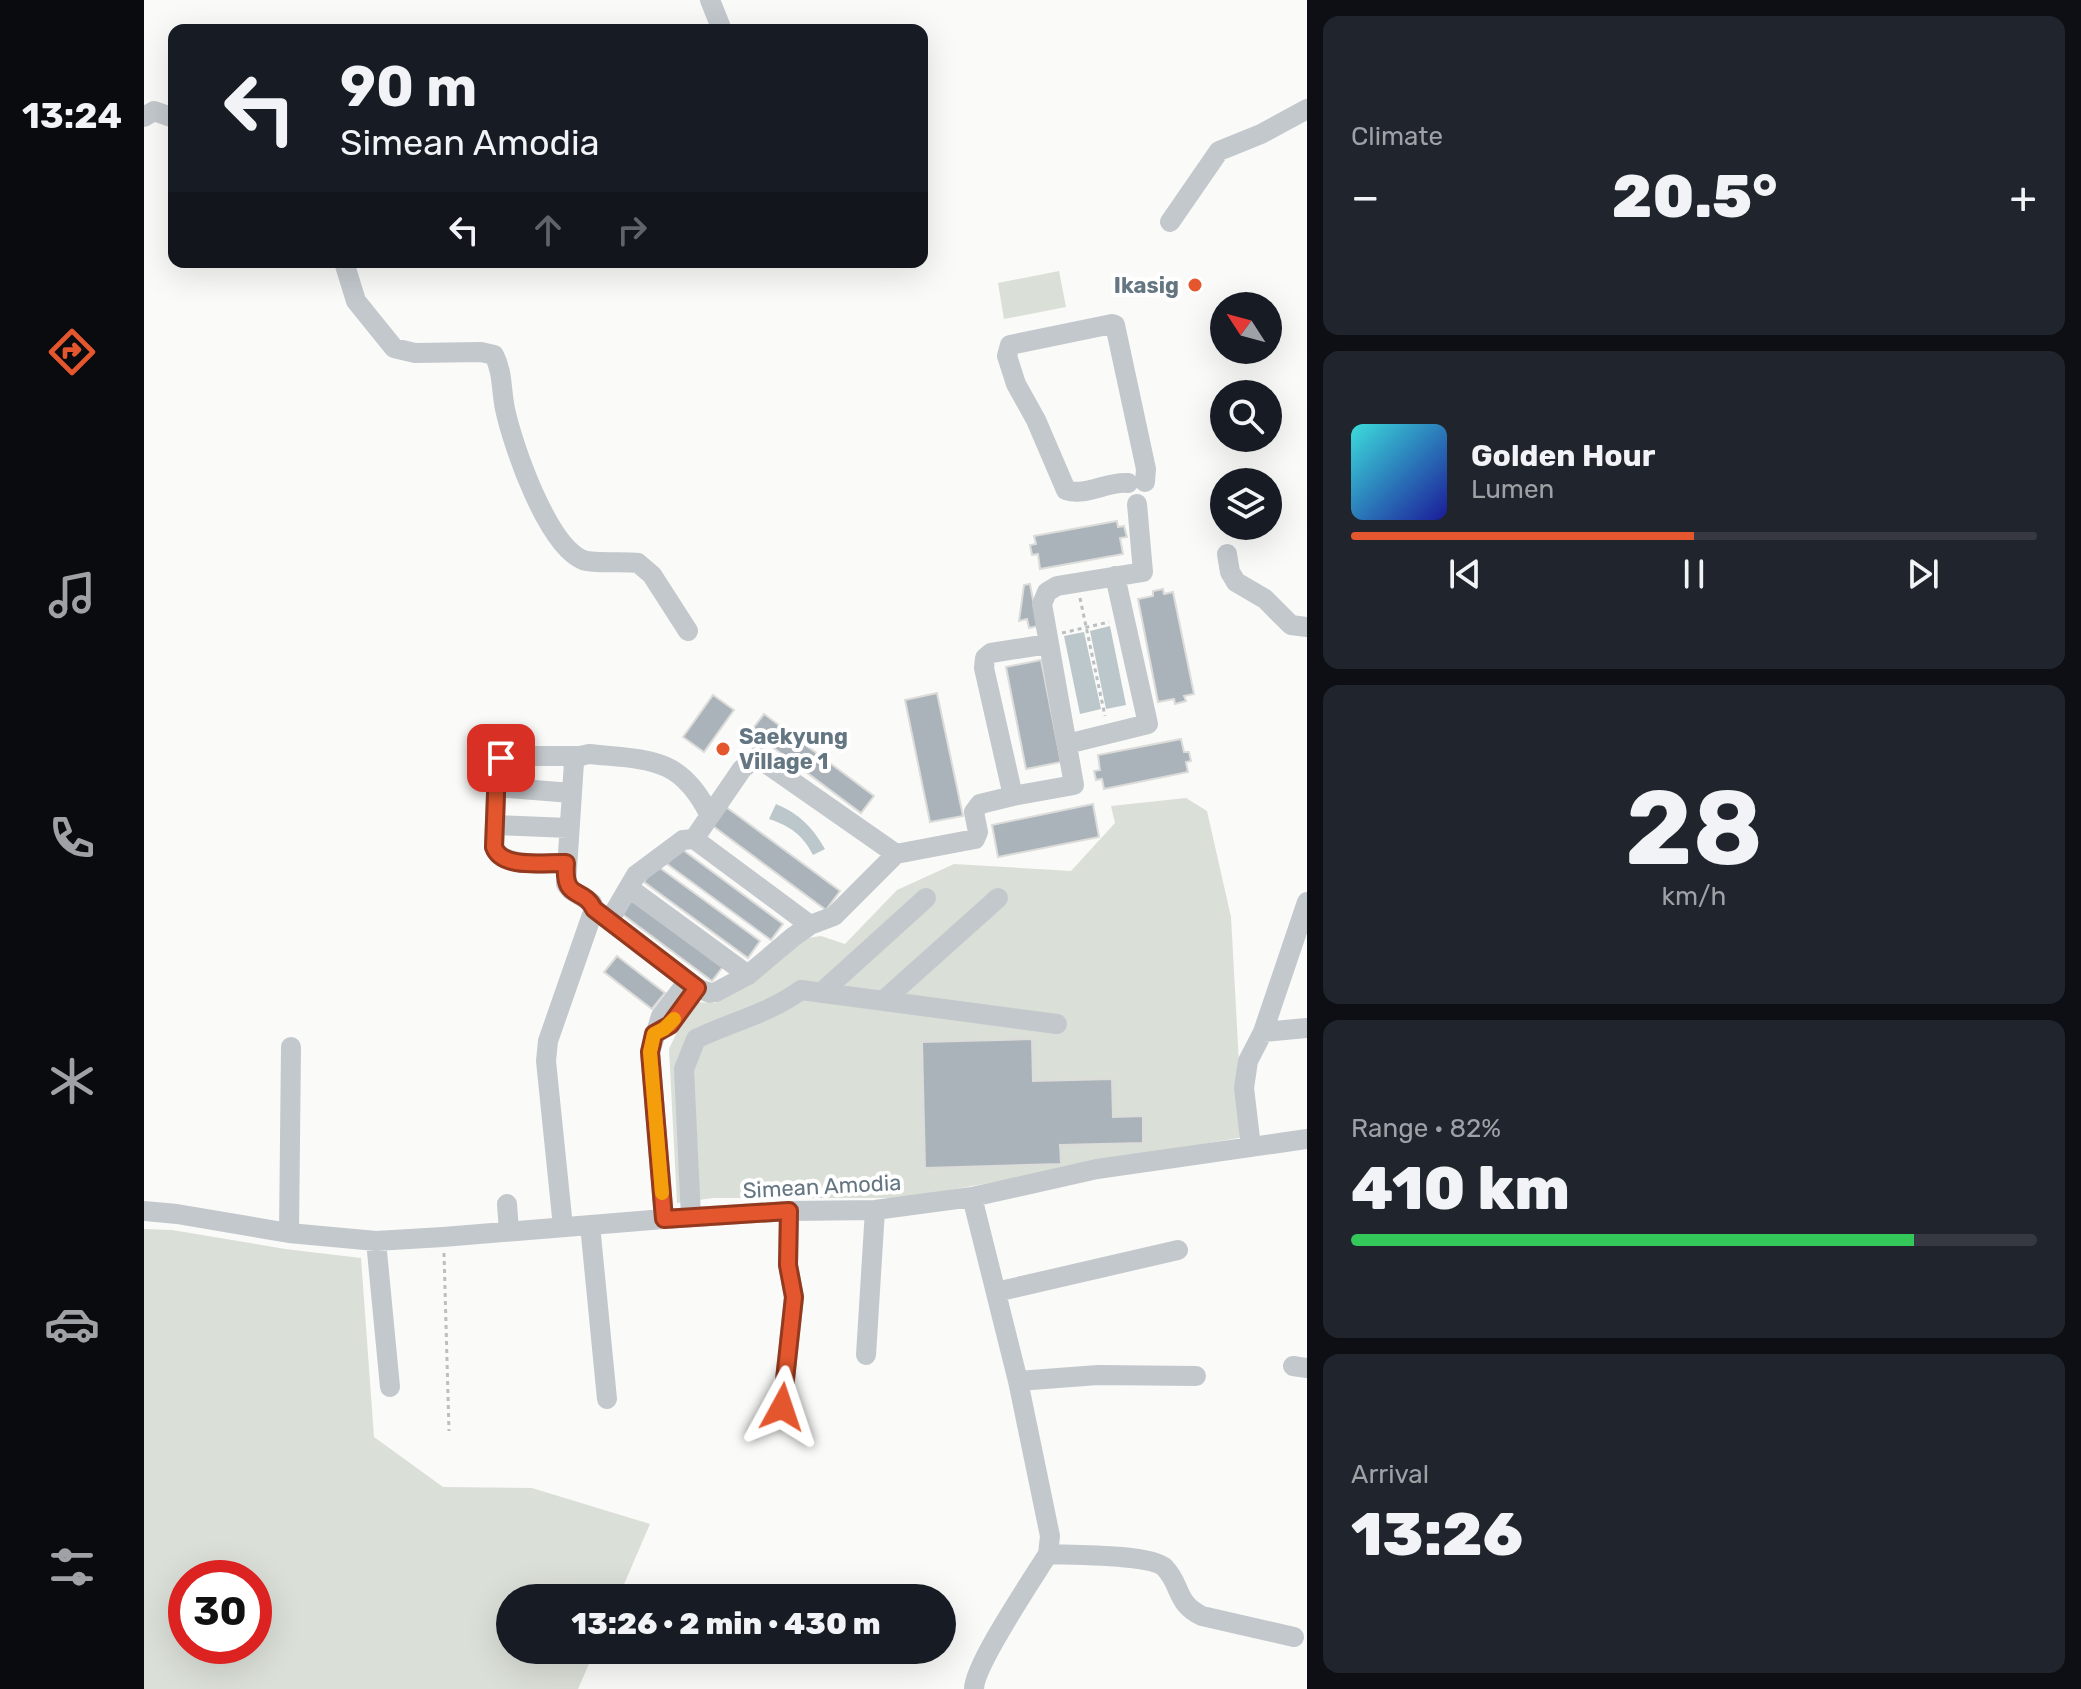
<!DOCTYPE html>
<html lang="en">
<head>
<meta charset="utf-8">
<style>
	body { margin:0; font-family:Rubik,sans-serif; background:#20242c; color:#f1f3f6; height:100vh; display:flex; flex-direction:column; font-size:30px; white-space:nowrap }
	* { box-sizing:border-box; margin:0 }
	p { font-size:26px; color:#9ea1a6 }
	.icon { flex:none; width:44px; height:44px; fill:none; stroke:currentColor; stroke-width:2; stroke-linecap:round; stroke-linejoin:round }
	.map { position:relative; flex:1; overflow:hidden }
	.panel { display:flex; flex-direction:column; gap:16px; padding:16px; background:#0d0f14; width:774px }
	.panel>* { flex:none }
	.banner { position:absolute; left:24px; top:24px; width:760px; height:244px; border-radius:16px; box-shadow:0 8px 32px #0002; background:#171b24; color:#f1f3f6; overflow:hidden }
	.needle { width:52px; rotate:306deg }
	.buttons { position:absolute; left:1066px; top:292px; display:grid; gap:16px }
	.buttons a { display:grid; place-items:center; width:72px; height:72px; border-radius:50%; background:#171b24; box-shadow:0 8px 32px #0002; font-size:40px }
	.speed { position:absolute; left:24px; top:1560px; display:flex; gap:16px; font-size:40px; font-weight:700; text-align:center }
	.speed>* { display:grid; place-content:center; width:104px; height:104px; border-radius:50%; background:#171b24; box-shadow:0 8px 32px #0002; line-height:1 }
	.speed .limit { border:12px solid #d22; background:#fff; color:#111 }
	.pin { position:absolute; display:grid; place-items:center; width:68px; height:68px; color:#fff; margin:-34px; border-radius:16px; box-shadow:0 4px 12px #0006 }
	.me { position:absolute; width:88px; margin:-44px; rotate:5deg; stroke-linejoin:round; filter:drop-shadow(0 0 6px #0008) }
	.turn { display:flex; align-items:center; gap:28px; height:168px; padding:0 40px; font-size:36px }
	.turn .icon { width:104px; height:104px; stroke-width:2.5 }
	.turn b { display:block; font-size:56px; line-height:68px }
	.lanes { display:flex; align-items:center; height:76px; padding:0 40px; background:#0003; justify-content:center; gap:40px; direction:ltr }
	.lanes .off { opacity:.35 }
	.big { font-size:60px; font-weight:800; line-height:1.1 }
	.panel .card { flex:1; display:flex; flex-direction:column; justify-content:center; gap:12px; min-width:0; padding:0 28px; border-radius:16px; background:#20242c }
	.panel .dial { align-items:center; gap:0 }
	.dial b { font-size:104px; line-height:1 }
	.song { display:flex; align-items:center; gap:24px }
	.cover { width:96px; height:96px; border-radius:12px; background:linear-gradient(135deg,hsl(180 70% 55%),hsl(240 70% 35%)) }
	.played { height:8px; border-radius:4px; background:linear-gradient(90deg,#e4572e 50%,#363941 50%) }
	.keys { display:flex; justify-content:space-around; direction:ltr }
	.heat { display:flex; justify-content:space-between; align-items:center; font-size:44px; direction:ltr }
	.charge { height:12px; border-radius:6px; background:linear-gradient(90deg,#34c759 82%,#363941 0) }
	.trip { position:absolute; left:352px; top:1584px; width:460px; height:80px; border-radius:40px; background:#171b24; box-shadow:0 8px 32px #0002; font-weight:800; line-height:80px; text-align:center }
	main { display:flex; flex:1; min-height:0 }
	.tabs { display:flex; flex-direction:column; width:144px; justify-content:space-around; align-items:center; background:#090b0e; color:#9ea1a6 }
	.tabs .icon { width:56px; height:56px }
	.tabs .selected { color:#e4572e }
	.tabs b { font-size:36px; color:#f1f3f6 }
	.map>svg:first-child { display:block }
	.green { fill:#dadfd7; fill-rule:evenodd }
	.water { fill:#bbc7cb }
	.building { fill:#aab3b9; stroke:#dcdcda; stroke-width:2 }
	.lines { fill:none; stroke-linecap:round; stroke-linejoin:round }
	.path { stroke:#bbbfc2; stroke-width:3; stroke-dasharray:4 4; stroke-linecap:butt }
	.minor { stroke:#c3c8cc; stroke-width:20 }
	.route-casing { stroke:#94391e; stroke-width:20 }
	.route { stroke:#e4572e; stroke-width:14 }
	.slow { stroke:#f59e0b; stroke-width:14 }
	.poi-dot { fill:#e4572e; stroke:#fff; stroke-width:3 }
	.labels { text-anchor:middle; stroke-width:8; stroke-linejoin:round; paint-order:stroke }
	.poi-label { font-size:22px; font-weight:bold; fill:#657683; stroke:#fff; text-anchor:end }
	.street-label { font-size:22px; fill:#657683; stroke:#fff }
</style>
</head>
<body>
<main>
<nav class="tabs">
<b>13:24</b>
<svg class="icon selected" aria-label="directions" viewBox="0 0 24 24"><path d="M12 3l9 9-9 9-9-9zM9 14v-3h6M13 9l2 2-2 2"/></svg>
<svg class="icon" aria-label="music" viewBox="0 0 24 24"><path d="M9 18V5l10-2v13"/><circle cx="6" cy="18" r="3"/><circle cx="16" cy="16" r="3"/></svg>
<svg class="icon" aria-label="phone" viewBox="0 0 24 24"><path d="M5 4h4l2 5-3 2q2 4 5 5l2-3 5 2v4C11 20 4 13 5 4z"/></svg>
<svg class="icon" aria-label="climate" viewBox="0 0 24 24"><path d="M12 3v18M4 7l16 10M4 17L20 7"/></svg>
<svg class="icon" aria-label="car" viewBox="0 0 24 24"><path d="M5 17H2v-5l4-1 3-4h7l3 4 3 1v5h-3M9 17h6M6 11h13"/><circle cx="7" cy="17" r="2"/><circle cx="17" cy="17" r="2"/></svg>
<svg class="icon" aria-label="filters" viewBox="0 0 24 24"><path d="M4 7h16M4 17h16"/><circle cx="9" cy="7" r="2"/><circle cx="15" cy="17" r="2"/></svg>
</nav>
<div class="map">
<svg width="1163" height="1689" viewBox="0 0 1163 1689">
	<rect width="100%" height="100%" fill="#fafaf8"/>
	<!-- green -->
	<path class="green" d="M915,271L922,307L860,319L854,283Z
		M1042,798L1063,811L1087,917L1099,1137L762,1198H569L533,1203L525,1049L536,1026L553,1002L571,1003L664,938L677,936L701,944L753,890L810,864L927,871L971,823L967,806Z
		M0,1229L28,1230L141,1249L217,1258L230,1437L299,1487L388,1488L506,1524L474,1598H366V1650H451L434,1689H0ZM42,1578H110V1646H42Z"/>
	<!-- water -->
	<path class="water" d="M966,626L982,705L962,709L946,631Z
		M940,632L957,709L936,714L920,636Z
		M632,804C656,814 669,828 681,849L669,855C659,835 646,826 625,819Z"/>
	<!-- building -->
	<path class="building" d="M973,521L974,527L980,526L983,537L976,538L979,554L896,569L894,554L888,555L886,545L892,544L890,536Z
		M886,584L894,626L885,628L883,619L875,621L880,585Z
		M1019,589L1020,594L1029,592L1050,694L1040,696L1042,701L1031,704L1030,699L1014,702L994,599L1009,596V591Z
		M897,660L917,762L882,769L862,667Z
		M793,693L819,816L786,822L761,700Z
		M569,695L590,710L560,752L539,737Z
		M620,714L730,796L717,813L607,731Z
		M1037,739L1040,752H1045L1047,761L1042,762L1044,772L960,789L958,779L952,780L950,771L956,770L954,755Z
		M949,804L955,837L854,857L848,825Z
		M582,807L696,891L682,910L569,826Z
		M535,847L639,924L627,940L523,864Z
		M512,865L616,941L604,958L500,882Z
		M487,894L581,964L568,981L474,911Z
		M473,956L521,993L508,1009L460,972Z
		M888,1039L889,1081L968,1079L969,1117L999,1116V1143L916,1145L917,1164L781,1168L778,1042Z"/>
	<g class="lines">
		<!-- path -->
		<path class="path" d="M936,598L961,716
			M918,633L965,622
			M300,1253L305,1431"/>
		<!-- minor -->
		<path class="minor" d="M566,0L578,30
			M0,117L10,111L30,118
			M1026,222L1075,151L1117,134L1163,109
			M200,262L212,301L250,348L271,353L337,352L350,355C359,372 357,390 361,409C369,446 403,545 439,560C450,564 480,561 494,563L508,575L544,631
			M984,483C963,481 942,497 922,490L892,420L872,384L863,356L866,345L968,324L971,325L1002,469L1001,482
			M1083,554L1086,572L1092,582L1121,599L1147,625L1163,627
			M923,744L1004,724L971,576
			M353,787L427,793
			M869,796L930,785L898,604L903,592L913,586L999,572L993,504
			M351,825L425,828
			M550,839L598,769L613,757L752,854
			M422,863C402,863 357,868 350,847L353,768L357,758L364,756H436
			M485,888L604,975
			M450,909L553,988L566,993L572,992L604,975L649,937L666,925L690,916L752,854L831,839L834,832L830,812L836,804L869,796L840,668L841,658L847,653L904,644
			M465,921L492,875L539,840L550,839L666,925
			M677,993L782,898
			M739,1001L854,898
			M1119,1032L1163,1028
			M1107,1147L1100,1088L1104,1061L1119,1032L1163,902
			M828,1197L874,1381L906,1536L904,1554C888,1580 830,1665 830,1689
			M363,1204L365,1231
			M0,1211L33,1214L145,1233L232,1241L299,1237L520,1219L645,1211L731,1210L828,1197L953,1169L1163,1139
			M547,1217L540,1069L552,1039C587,1022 626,1013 657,990L913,1024
			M520,1219L506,1052L517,1016L544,981
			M446,1225L463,1399
			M419,1227L402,1061L404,1041L450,909L448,903L427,890L422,884L430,762L436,756L445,754C505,760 537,756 566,816
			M145,1233L147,1047
			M232,1241L246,1387
			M852,1292L1034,1250
			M722,1355L731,1210
			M1149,1366L1163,1368
			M874,1381L954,1375L1052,1376
			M638,1407L650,1297L644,1265L645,1211
			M904,1554C926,1555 1008,1554 1021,1568C1038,1586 1031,1603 1058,1616L1150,1637"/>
	</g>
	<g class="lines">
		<!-- route casing -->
		<g class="route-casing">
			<path id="route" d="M357,758L353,768L350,847C358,870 402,862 422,863C419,902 439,886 450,909L553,988L526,1025L510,1034L506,1052L520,1219L645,1211L644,1265L650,1297L638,1407"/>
		</g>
		<!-- route -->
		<use href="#route" class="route"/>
		<!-- slow -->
		<path class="slow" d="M518,1193L506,1052L510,1034L520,1029L530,1019"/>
	</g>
	<!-- markers -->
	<g class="poi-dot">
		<circle cx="1051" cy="285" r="8"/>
		<circle cx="579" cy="749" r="8"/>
	</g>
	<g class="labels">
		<!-- poi labels -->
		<g class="poi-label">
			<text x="1035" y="293">Ikasig</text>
			<text x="595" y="744" text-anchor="start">Saekyung<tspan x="595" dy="25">Village 1</tspan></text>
		</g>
		<!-- street labels -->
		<g class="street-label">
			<text transform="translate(678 1186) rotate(-3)" y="8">Simean Amodia</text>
		</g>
	</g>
</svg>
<div class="buttons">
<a><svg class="needle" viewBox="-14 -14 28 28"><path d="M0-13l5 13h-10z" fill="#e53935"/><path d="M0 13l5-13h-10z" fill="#9ea1a6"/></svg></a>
<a><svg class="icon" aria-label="search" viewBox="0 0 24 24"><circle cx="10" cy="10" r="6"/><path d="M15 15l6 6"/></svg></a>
<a><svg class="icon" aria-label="layers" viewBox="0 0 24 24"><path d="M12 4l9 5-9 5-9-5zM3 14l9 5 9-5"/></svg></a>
</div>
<div class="speed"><div class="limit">30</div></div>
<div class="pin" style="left:357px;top:758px;background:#d93025"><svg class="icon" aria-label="arrive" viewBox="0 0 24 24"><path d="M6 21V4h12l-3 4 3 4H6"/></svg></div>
<svg class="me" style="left:638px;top:1407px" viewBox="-20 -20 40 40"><path d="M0-17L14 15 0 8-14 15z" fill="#e4572e" stroke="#fff" stroke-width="4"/></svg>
<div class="trip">13:26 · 2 min · 430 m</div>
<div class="banner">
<div class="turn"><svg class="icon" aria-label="left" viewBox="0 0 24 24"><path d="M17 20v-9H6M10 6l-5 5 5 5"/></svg><div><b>90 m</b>Simean Amodia</div></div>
<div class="lanes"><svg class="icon" aria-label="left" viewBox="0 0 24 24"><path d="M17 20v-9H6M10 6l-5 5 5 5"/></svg><svg class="icon off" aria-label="ahead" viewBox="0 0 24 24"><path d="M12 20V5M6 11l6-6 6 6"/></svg><svg class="icon off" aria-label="right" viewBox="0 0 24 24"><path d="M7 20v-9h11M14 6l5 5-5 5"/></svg></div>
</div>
</div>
<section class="panel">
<div class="card"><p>Climate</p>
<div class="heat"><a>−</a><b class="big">20.5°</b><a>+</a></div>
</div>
<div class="card">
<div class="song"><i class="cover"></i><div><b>Golden Hour</b><p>Lumen</p></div></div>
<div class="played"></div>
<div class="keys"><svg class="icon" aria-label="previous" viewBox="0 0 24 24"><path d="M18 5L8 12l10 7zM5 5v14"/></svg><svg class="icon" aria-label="pause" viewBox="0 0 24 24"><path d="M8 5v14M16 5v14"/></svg><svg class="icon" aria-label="next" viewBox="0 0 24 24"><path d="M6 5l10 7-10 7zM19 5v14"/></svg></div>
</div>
<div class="card dial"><b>28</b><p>km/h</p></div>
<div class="card"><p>Range · 82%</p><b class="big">410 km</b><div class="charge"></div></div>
<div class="card"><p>Arrival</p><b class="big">13:26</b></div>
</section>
</main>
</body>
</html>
